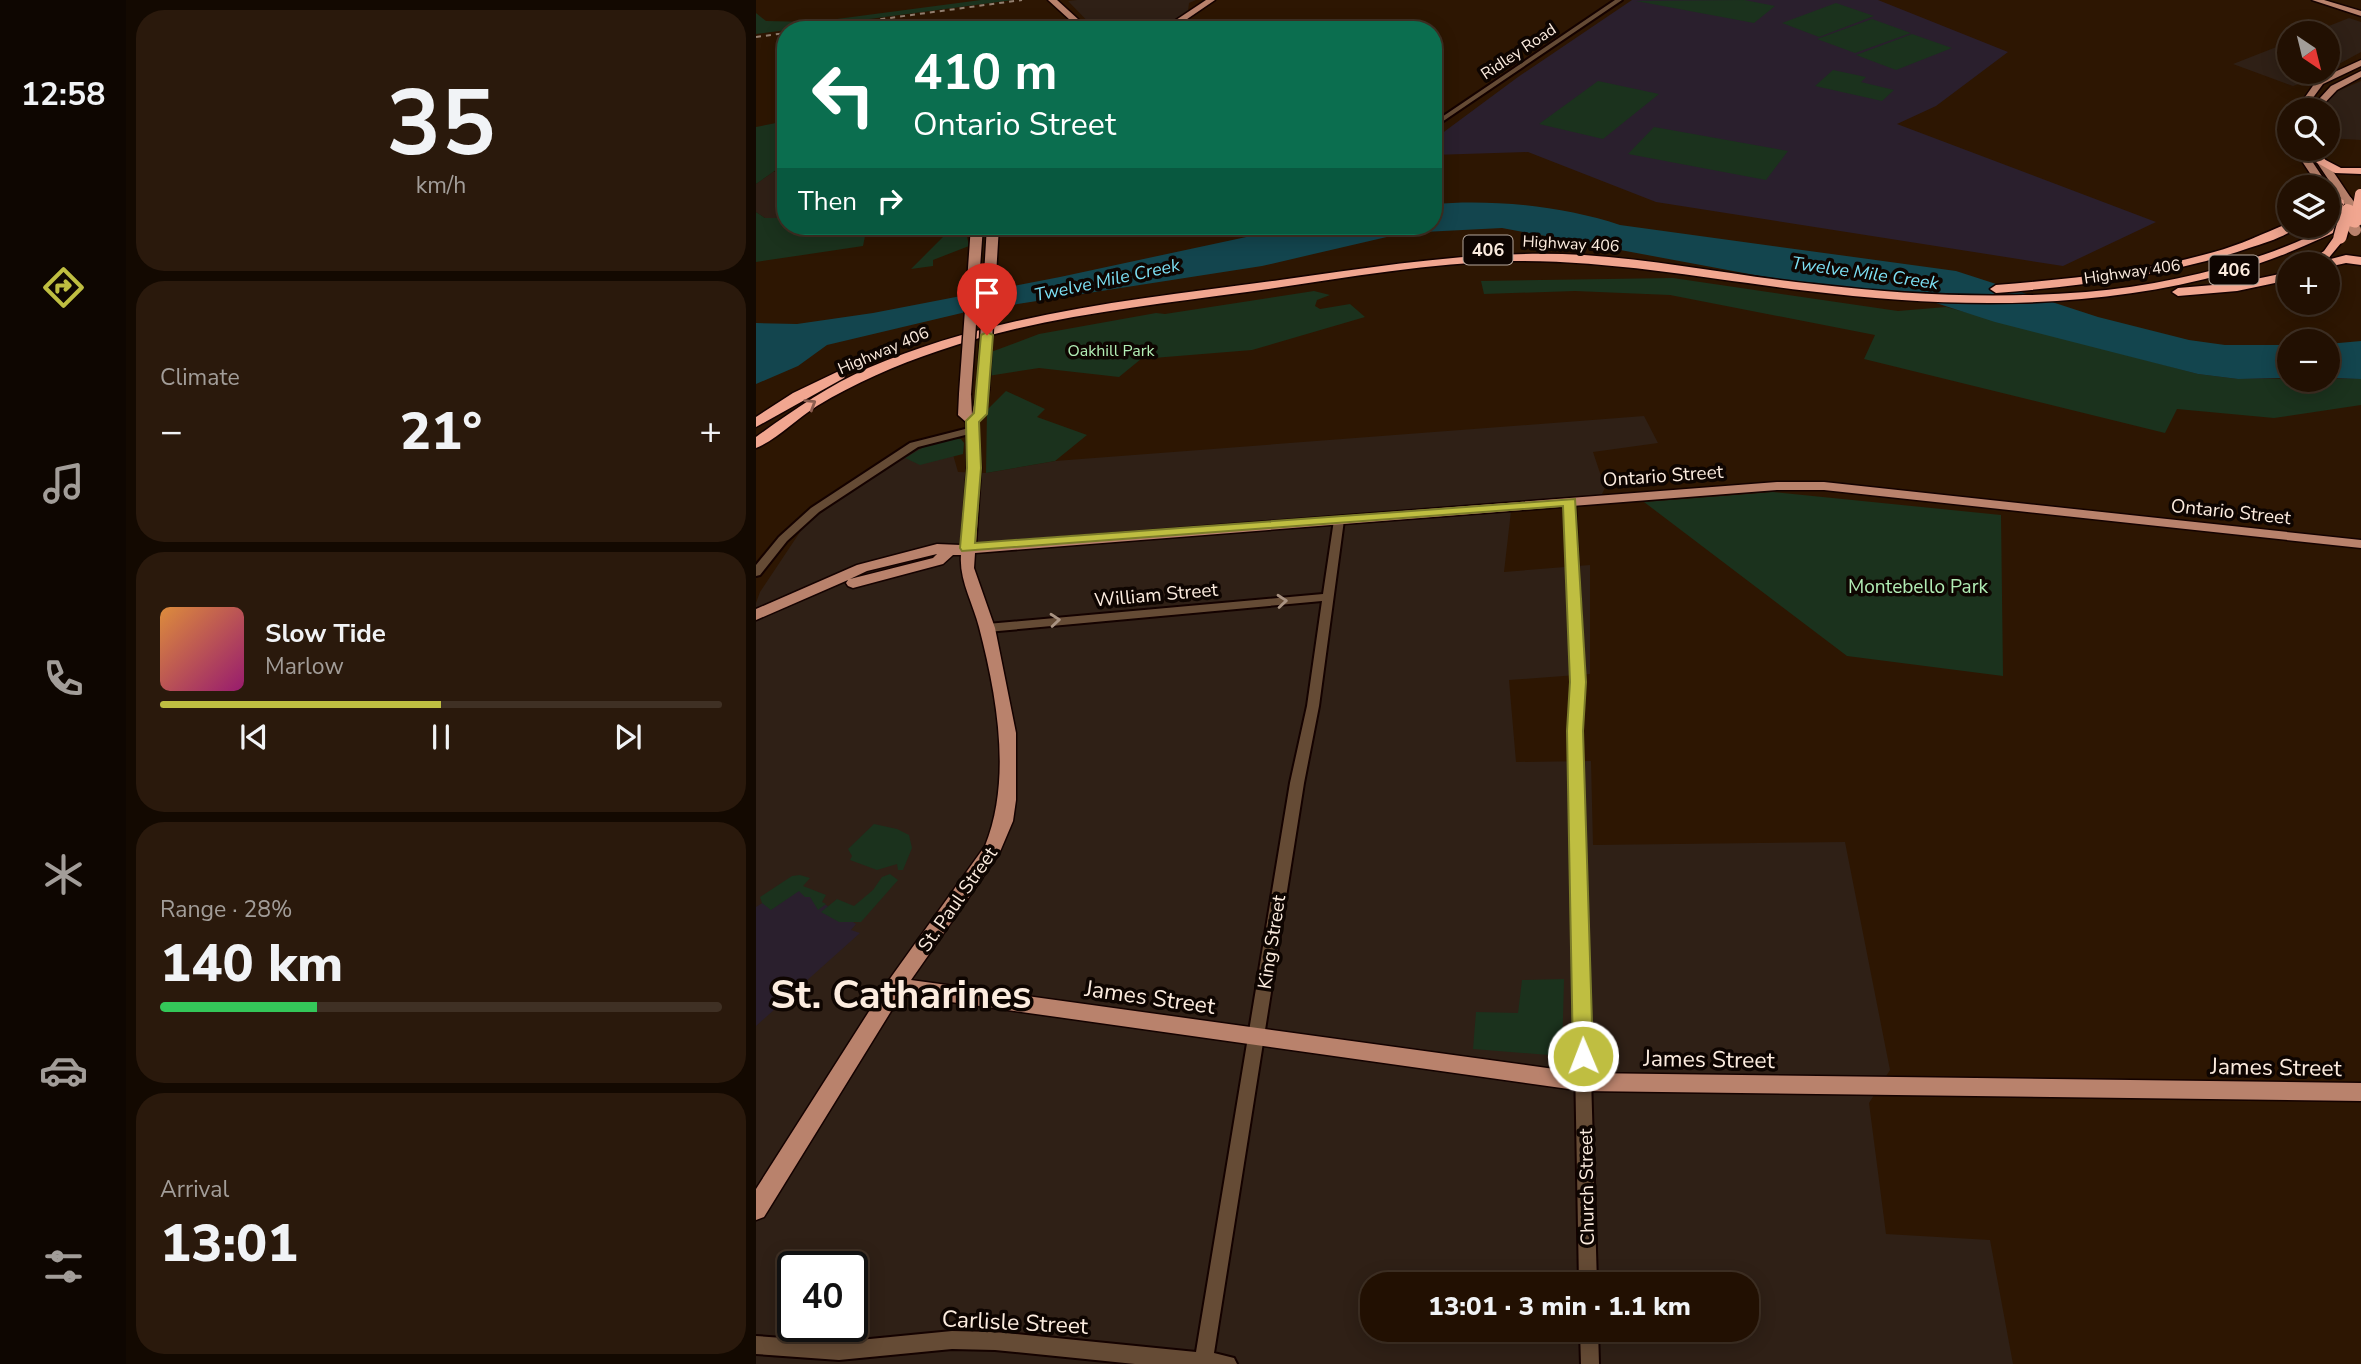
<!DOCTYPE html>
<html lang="en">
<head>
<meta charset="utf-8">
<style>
	body { margin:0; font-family:"Nunito Sans",sans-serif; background:#2a190c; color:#f1f3f6; height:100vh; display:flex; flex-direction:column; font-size:26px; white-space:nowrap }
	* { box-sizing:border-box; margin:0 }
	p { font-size:23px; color:#a29d99 }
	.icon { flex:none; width:38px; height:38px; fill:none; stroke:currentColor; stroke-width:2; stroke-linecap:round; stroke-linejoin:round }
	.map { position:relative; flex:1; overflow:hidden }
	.side { display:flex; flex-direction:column; gap:10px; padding:10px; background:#130901; width:630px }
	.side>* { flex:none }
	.guide { position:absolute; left:21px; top:21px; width:665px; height:214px; border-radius:28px; box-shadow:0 4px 18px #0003,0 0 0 2px #3f3024; background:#0b6e4f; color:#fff; overflow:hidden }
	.needle { width:46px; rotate:145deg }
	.controls { position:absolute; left:1521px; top:21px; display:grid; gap:14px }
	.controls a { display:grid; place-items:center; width:63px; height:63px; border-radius:50%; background:#221002; box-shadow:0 4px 18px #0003,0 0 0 2px #3f3024; font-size:35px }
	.speed { position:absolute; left:21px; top:1251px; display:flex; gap:14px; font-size:35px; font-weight:700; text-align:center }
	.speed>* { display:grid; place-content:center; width:91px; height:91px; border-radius:50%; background:#221002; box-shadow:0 4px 18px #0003,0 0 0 2px #3f3024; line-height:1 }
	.speed .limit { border:4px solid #111; border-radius:10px; background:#fff; color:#111 }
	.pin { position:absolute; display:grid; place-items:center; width:60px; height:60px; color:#fff; margin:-72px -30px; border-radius:50% 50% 50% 0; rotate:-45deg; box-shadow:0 0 7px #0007 }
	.pin .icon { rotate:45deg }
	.me { position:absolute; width:77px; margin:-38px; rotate:359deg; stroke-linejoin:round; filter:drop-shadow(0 0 5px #0008) }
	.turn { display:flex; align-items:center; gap:24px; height:147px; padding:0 21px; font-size:32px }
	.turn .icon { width:91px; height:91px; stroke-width:2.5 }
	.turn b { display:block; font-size:49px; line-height:60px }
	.then { display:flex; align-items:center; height:66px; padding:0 21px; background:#0003; gap:14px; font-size:26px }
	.big { font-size:52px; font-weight:800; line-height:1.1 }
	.side .widget { flex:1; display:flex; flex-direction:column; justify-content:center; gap:10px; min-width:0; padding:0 24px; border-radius:28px; background:#2a190c }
	.side .dial { align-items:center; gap:0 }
	.dial b { font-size:91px; line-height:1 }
	.song { display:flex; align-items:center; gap:21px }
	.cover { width:84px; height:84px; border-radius:10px; background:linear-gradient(135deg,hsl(30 70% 55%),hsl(320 70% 35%)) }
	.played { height:7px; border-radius:4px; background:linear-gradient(90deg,#bfbe41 50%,#3f3024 50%) }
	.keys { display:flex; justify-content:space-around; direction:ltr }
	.heat { display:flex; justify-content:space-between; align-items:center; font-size:38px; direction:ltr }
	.charge { height:10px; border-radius:5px; background:linear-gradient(90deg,#34c759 28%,#3f3024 0) }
	.trip { position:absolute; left:604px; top:1272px; width:399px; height:70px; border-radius:28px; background:#221002; box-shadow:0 4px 18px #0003,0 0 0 2px #3f3024; font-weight:800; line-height:70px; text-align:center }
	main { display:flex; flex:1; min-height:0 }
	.menu { display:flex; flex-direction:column; width:126px; justify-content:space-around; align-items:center; background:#0e0601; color:#a29d99 }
	.menu .icon { width:49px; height:49px }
	.menu .selected { color:#bfbe41 }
	.menu b { font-size:32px; color:#f1f3f6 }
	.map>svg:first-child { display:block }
	.commercial { fill:#2f2016; fill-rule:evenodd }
	.education { fill:#2a1f2d }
	.green { fill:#1b321d }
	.water { fill:#13454e }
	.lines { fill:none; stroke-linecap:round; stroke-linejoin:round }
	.minor-casing { stroke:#140200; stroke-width:4 }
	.major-casing { stroke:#140200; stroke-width:3 }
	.highway-casing { stroke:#140200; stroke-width:3 }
	.minor { fill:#654b35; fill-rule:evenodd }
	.major { fill:#b9826c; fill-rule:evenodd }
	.highway { fill:#f1a690; fill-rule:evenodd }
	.rail { stroke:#937f6f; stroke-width:2; stroke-dasharray:5 5; stroke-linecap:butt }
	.major-bridge-far1-casing { stroke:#140200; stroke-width:10; stroke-linecap:butt }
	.major-bridge-casing { stroke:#140200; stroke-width:15; stroke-linecap:butt }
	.highway-bridge-far1-casing { stroke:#140200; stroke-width:11; stroke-linecap:butt }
	.highway-bridge-casing { stroke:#140200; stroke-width:16; stroke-linecap:butt }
	.major-bridge-far1 { stroke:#b9826c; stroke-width:9 }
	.major-bridge { stroke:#b9826c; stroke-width:12 }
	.highway-bridge-far1 { stroke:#f1a690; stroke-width:10 }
	.highway-bridge { stroke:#f1a690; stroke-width:13 }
	.oneway { stroke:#8b5e50 }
	.oneway2 { stroke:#a99382 }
	.route { fill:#bfbe41; stroke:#7c7c2a; stroke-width:2 }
	.labels { text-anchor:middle; stroke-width:7; stroke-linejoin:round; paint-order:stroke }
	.far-street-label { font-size:16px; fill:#fcecdf; stroke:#0e0501 }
	.far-park-label { font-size:16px; fill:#b2edb5; stroke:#0e0501 }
	.shield { fill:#0e0501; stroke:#b5a79c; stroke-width:2 }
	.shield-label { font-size:18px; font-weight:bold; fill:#fcecdf }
	.far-water-label { font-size:18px; font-style:italic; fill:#7cdff3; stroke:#0e0501 }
	.street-label { font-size:19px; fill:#fcecdf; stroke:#0e0501 }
	.park-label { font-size:19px; fill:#b2edb5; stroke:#0e0501 }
	.near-street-label { font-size:23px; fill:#fcecdf; stroke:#0e0501 }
	.near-town-label { font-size:40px; font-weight:bold; fill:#fcecdf; stroke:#0e0501 }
</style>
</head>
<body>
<main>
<nav class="menu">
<b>12:58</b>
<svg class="icon selected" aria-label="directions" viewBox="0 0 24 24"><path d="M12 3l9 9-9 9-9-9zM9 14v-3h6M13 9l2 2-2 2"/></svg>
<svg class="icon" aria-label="music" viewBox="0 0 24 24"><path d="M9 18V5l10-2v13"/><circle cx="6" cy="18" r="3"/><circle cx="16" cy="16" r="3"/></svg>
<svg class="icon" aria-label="phone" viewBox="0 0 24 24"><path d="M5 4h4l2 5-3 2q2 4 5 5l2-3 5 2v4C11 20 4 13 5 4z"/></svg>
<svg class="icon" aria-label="climate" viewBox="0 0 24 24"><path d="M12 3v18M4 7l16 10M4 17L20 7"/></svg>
<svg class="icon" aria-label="car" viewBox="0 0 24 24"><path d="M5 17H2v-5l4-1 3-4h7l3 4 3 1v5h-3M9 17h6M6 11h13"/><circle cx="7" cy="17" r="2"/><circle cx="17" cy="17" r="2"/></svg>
<svg class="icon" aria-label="filters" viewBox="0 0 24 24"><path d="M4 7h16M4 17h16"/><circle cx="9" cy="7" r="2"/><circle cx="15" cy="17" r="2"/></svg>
</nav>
<section class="side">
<div class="widget dial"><b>35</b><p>km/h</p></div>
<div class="widget"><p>Climate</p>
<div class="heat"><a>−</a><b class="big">21°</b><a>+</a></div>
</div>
<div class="widget">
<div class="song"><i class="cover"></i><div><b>Slow Tide</b><p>Marlow</p></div></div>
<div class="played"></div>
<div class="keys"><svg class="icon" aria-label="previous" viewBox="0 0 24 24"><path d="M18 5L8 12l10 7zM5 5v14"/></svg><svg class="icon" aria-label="pause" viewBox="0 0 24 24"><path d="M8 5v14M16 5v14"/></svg><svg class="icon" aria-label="next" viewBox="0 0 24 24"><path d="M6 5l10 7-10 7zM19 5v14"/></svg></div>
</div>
<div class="widget"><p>Range · 28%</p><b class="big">140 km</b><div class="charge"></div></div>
<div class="widget"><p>Arrival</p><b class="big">13:01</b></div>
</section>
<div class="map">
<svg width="1605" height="1364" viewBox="0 0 1605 1364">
	<rect width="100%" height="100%" fill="#2d1602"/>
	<!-- commercial -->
	<path class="commercial" d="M321,0H440L433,3L432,11L402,30H340L312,1Z
		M1593,18L1605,22V52L1572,70V33H1555Z
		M1533,42V72H1570L1566,76L1537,86L1477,64Z
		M1605,81V140L1572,138V110H1562L1563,107L1580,92Z
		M30,171V225H27L21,218H9L0,212V184L17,172Z
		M888,416L902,443L837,452L849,488L841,504L755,511L748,572L834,565V674L753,680L760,762L835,761L837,845L1089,842L1134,1070L1113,1103L1130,1234L1234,1240L1257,1364H0V603L4,592L50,523L160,449L194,444L202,472L230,473L299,461ZM37,1267H96V1326H37ZM616,1284H990V1330H616Z"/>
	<!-- education -->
	<path class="education" d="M876,0H1122L1252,52L1180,106L1141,124L1400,222L1307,266L900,202L772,152L677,155V140L762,77Z
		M306,22L321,30H230L271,24Z
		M37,884L100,924L95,930L104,933L0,1026V907Z"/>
	<!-- green -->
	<path class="green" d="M225,0H257L0,34V13L10,21L58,22Z
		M988,0L1019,6L998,23L880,1Z
		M1080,3L1118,16L1063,37L1026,23Z
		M1116,19L1155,33L1099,53L1061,39Z
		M1156,34L1196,48L1140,70L1100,55Z
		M1077,70L1110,77L1105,82L1138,90L1126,101L1059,86Z
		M842,81L903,94L847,139L783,124Z
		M30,121V163L0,184V127Z
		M898,127L1032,151L1010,180L872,154Z
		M0,212L9,218H21L30,226H111L107,246L0,262Z
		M198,226H213L218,229L211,237L213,246L177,260V266L155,269Z
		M917,278L1142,311L1190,307L1442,374L1482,379H1605V405L1518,418L1421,409L1409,433L1108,359L1119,335L914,295L819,291L728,294L725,281Z
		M558,291L574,295L561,300L559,306L564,309L594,304L609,317L496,350L385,359L363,377L283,368L232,376L235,352L283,334L400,313L409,314Z
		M250,391L289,409L281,417L331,435L299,461L230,473L231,410Z
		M198,438L205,439L208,443L207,454L164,465L149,458L178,441Z
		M1017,492L1245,515L1247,676L1091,656L888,502Z
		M118,824L141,829L153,835L156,848L147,870H142L141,864L121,870L94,860L96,856L92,849Z
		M134,874L142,880L105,922H83L65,912L81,899L98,906L117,890L126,877Z
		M44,875L54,878L47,886L70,895L66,902L70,904L62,910L54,897H49L43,891L15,910L6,903L4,897L36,876Z
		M808,979L806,1056L717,1049L720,1012L762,1013L766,980Z"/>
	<!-- water -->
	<path class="water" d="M677,204C738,199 806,206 864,225L1200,271L1342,317L1433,340L1469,345H1533V378L1482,379L1442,374L1239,322L1180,303L1004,276L746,228L648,233L506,266L210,312L71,345L42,366L0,384V323L41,324L117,313L304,277L541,226H677Z
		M1605,341V379L1572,378V344Z"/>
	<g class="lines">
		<!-- minor casing -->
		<g class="minor-casing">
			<path id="minor" d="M859,0H866L677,128V123Z
				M217,427L222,430L221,432L162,447L63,512L31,541L4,575L0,576V565L23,537L55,508L154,443Z
				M814,499L819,502L828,683L825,731L841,1284H823L813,731L816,683L809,502Z
				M583,517L588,520L563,706L548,783L458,1353L478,1358L481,1364H379L239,1350L196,1349L83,1360L0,1354V1336L83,1342L196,1331L239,1332L440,1352L534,783L551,706L566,601L231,632L225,628L231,624L567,594L578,520Z
				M824,1330H842L843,1364H825Z"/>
		</g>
		<!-- major casing -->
		<g class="major-casing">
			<path id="major" d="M292,0H301L334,30H325Z
				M450,0H459L415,30H405Z
				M1556,0H1568L1605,11V16Z
				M1605,60V66L1567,84L1548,110H1540L1561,80Z
				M1605,71V77L1581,90L1562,110H1553L1575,86Z
				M1538,149H1548L1573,187L1572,189L1563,187Z
				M1552,149H1562L1597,201L1596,203H1588Z
				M227,386L233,390L230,414L222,422L225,468L220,544L1021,482H1068L1605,540V548L1068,490H1021L219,553L218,568L239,628L260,733V800L257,821L243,854L155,980L827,1073L1605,1083V1101L827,1091L145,995L8,1217L0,1220V1189L133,980L229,846C256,779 241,696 223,627C217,603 203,580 205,555H197L187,564L97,588L92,586L90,583L92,580L0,620V609L101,565L181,544L205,545L211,468L210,422L202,415L203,394L209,390L215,394L216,415L221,390ZM181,554L177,558L94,579L111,571Z"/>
		</g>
		<!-- highway casing -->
		<g class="highway-casing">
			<path id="highway" d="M1562,156L1585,168H1605V174L1579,173L1558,161V157Z
				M1572,193L1578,194L1587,200L1596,199L1595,211H1587L1572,200Z
				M1599,216L1605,219L1603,221C1560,241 1518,261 1472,273C1336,311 1191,308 1052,291C953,279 855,260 755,261C667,263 578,280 491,292C388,306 281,317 182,351C140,365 99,383 61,406C40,419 22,439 0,448V437C36,411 72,386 112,368C242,312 385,299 524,280C625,266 726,249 828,255C905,260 981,276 1058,284C1148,295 1239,299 1330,292C1398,286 1468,271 1531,246C1554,237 1576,224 1599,216Z
				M1533,223V226H1542C1530,237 1509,243 1493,248C1411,276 1326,286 1240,293L1234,289L1240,285C1313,279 1387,272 1458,252C1484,245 1508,233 1533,223Z
				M1584,233L1590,237L1571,260L1590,255L1605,257V265L1590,263L1572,267V264H1550L1568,251L1580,234Z
				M1533,272V280L1481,291L1422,296L1416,292L1422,288L1481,283Z
				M83,371L90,375L88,378L0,427V417L37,393Z"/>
		</g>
		<!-- minor -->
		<use href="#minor" class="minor"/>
		<!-- major -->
		<use href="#major" class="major"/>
		<!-- highway -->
		<use href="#highway" class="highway"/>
		<!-- rail -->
		<path class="rail" d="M45,30L266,0
			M0,37L30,33"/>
		<!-- major-bridge-far1 casing -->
		<g class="major-bridge-far1-casing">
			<path id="major-bridge-far1" d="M1592,201L1603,217
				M1582,206L1589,217"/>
		</g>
		<!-- major-bridge casing -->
		<g class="major-bridge-casing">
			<path id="major-bridge" d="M1588,215L1599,230
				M1602,215L1605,219
				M227,390L237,226
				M209,394L221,226"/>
		</g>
		<!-- highway-bridge-far1 casing -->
		<g class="highway-bridge-far1-casing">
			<path id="highway-bridge-far1" d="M1572,213L1584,217
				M1589,217L1591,209L1594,210
				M1600,217L1604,194"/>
		</g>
		<!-- highway-bridge casing -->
		<g class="highway-bridge-casing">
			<path id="highway-bridge" d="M1578,215L1599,221L1600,215
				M1584,237L1590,215"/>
		</g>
		<!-- major-bridge-far1 -->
		<use href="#major-bridge-far1" class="major-bridge-far1"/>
		<!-- major-bridge -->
		<use href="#major-bridge" class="major-bridge"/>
		<!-- highway-bridge-far1 -->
		<use href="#highway-bridge-far1" class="highway-bridge-far1"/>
		<!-- highway-bridge -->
		<use href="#highway-bridge" class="highway-bridge"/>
	</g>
	<!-- one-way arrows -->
	<defs><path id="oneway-chevron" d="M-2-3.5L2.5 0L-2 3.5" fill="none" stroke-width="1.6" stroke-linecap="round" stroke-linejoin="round" transform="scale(1.75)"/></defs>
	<use class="oneway" href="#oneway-chevron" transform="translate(55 404) rotate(-32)"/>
	<g class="oneway2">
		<use href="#oneway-chevron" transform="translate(526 601) rotate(-5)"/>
		<use href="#oneway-chevron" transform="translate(299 620) rotate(-5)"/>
	</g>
	<!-- route -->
	<path class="route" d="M231,332L237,335L231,414L223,422L225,468L219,543L819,499L830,682L827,731L837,1056L834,1063L827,1065L820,1063L817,1056L811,731L814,682L807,506L206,551L204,548L211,468L210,421L218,413L225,335Z"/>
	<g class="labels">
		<!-- far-street labels -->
		<g class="far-street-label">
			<text transform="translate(762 51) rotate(-34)" y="6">Ridley Road</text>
			<text transform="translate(815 243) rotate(3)" y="6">Highway 406</text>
			<text transform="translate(1376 271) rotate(-8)" y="6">Highway 406</text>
			<text transform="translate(127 350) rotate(-23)" y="6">Highway 406</text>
		</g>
		<!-- far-park labels -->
		<g class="far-park-label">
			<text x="355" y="356">Oakhill Park</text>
		</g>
		<!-- shield labels -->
		<g class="shield">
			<rect x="707.5" y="235.5" width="49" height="29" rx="5"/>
			<rect x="1453.5" y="255.5" width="49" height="29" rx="5"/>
		</g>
		<g class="shield-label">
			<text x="732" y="256">406</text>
			<text x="1478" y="276">406</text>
		</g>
		<!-- far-water labels -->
		<g class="far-water-label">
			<text transform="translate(1109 273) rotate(8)" y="6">Twelve Mile Creek</text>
			<text transform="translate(351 280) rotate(-12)" y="6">Twelve Mile Creek</text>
		</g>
		<!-- street labels -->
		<g class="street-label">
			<text transform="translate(907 475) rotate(-4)" y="7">Ontario Street</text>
			<text transform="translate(1475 511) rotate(6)" y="7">Ontario Street</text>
			<text transform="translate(400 594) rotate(-5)" y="7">William Street</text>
			<text transform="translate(201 899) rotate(-55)" y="7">St. Paul Street</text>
			<text transform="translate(515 942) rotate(-81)" y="7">King Street</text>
			<text transform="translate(830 1187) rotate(-91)" y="7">Church Street</text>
		</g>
		<!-- park labels -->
		<g class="park-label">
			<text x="1162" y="593">Montebello Park</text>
		</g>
		<!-- near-street labels -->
		<g class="near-street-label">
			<text transform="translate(394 997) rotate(8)" y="8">James Street</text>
			<text transform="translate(953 1059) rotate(1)" y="8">James Street</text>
			<text transform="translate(1520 1067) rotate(1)" y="8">James Street</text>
			<text transform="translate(259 1322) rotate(3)" y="8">Carlisle Street</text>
		</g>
		<!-- near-town labels -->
		<g class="near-town-label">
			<text x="145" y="1008">St. Catharines</text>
		</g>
	</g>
</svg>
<div class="controls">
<a><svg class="needle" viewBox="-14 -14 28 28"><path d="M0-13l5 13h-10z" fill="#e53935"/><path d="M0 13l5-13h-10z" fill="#a29d99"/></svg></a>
<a><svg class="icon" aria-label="search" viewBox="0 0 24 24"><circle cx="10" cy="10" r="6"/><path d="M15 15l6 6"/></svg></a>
<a><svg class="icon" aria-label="layers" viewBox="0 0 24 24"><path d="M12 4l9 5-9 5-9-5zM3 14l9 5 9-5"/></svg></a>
<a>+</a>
<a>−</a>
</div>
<div class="speed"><div class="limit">40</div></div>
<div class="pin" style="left:231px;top:335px;background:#d93025"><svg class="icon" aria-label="arrive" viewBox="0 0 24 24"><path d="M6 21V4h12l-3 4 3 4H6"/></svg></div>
<svg class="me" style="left:827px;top:1056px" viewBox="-20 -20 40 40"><circle r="17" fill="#bfbe41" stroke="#fff" stroke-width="3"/><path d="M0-11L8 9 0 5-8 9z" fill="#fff"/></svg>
<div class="trip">13:01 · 3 min · 1.1 km</div>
<div class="guide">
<div class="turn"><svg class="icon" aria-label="left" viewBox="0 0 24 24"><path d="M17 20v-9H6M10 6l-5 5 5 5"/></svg><div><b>410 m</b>Ontario Street</div></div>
<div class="then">Then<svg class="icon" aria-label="right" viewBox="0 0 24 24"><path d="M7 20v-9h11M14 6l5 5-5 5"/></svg></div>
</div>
</div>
</main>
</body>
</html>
